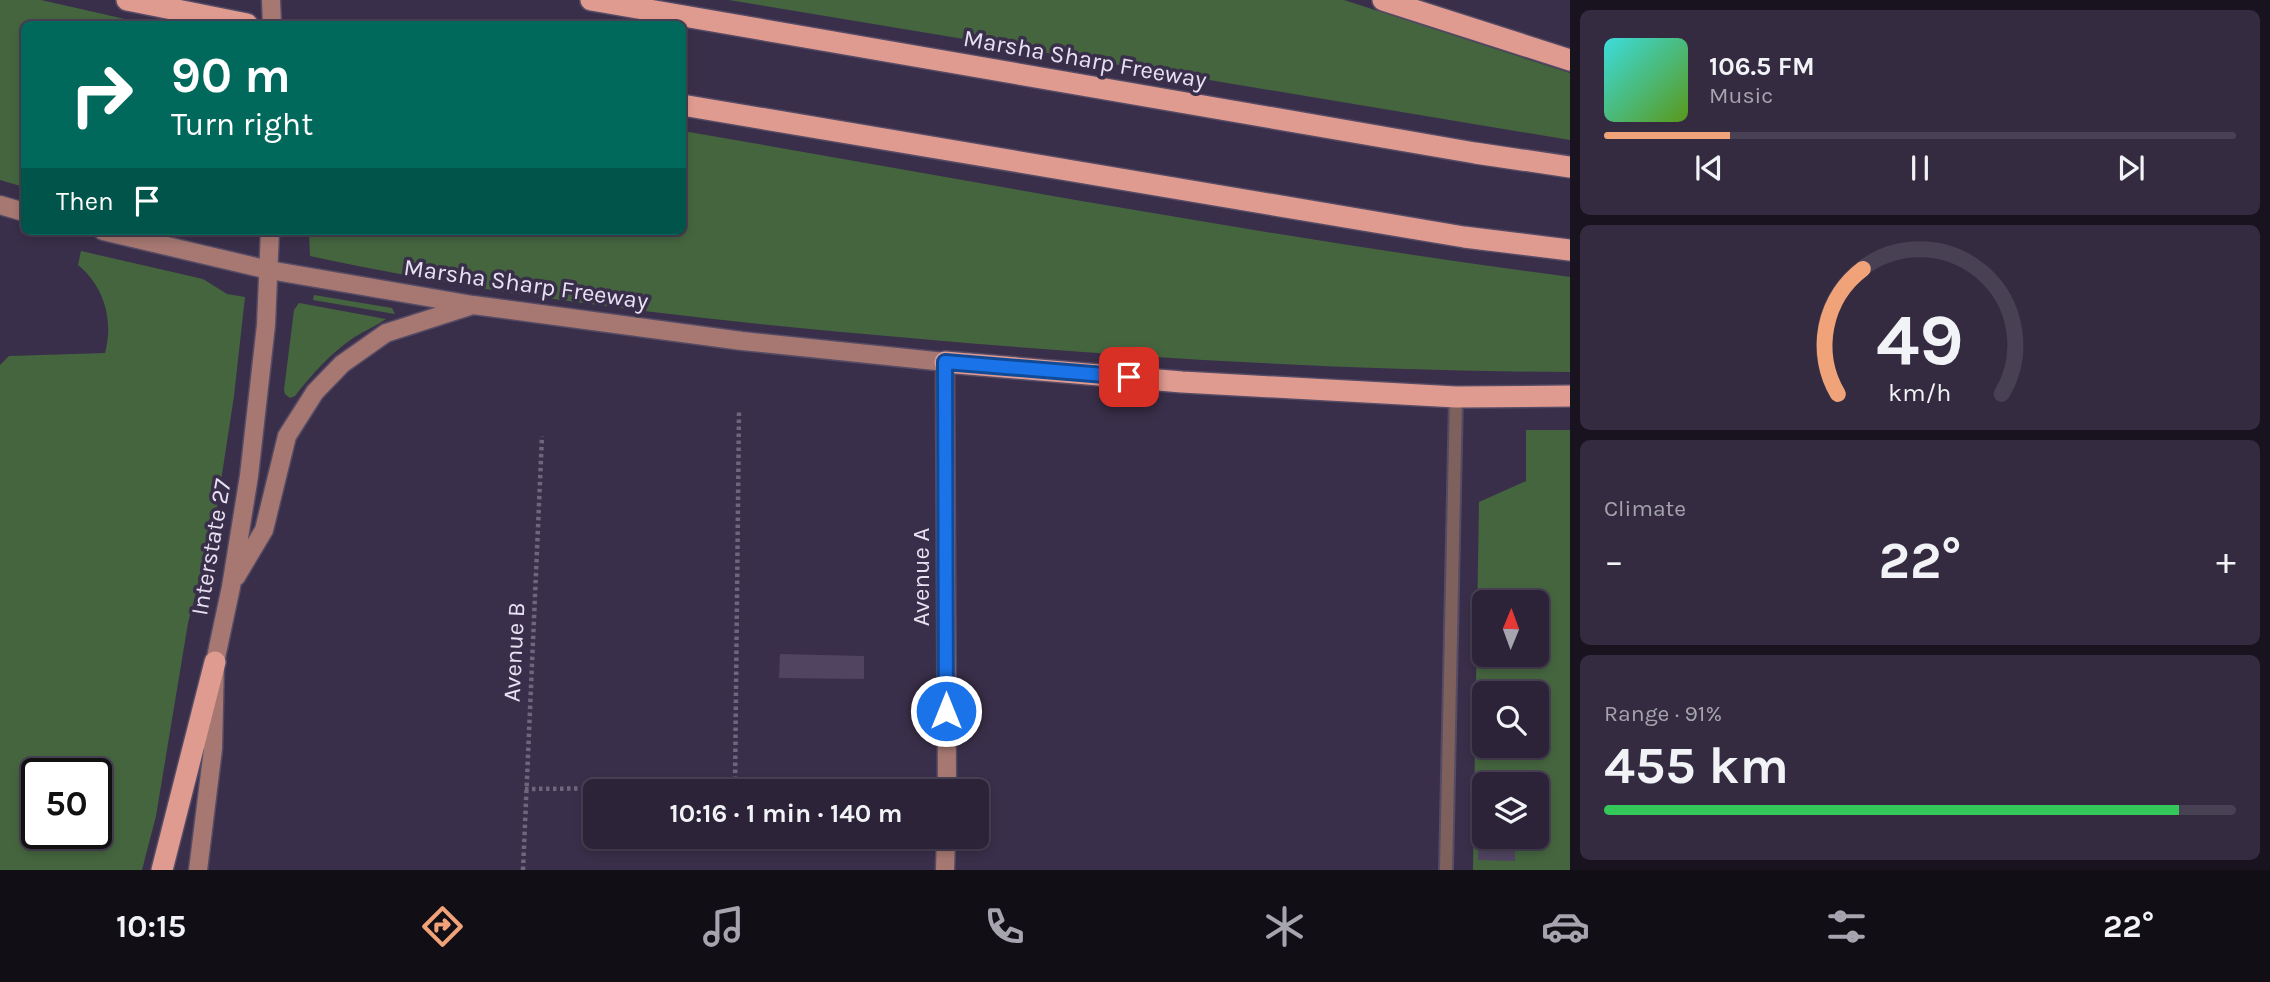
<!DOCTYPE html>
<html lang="en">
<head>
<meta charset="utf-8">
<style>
	body { margin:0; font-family:Karla,sans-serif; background:#342b40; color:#f1f3f6; height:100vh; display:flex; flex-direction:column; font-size:26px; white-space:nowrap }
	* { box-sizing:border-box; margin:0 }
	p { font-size:23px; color:#a6a4ae }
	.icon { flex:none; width:38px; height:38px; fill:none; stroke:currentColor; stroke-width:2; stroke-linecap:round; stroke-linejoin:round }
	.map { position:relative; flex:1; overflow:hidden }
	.panel { display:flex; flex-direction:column; gap:10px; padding:10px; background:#18131f; width:700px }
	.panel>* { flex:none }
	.guide { position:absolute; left:21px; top:21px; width:665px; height:214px; border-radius:10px; box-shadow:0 4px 10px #0003,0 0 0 2px #484053; background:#00695c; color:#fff; overflow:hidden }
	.needle { width:46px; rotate:1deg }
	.buttons { position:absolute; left:1472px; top:590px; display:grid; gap:14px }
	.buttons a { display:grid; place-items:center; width:77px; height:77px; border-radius:10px; background:#2c2338; box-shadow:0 4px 10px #0003,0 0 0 2px #484053; font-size:35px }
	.speed { position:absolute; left:21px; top:758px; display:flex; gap:14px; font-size:35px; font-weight:700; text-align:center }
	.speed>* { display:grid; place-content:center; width:91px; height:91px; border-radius:50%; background:#2c2338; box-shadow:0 4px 10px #0003,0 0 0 2px #484053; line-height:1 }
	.speed .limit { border:4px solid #111; border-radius:10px; background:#fff; color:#111 }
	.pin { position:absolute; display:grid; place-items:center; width:60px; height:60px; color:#fff; margin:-30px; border-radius:14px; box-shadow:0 4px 10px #0006 }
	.me { position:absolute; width:77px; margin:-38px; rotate:0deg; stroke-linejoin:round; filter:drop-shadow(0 0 5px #0008) }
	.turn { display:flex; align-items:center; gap:24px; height:147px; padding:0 35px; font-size:32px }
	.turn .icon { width:91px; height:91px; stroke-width:2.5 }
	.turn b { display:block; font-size:49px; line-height:60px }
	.then { display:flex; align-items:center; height:66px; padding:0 35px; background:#0003; gap:14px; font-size:26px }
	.big { font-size:52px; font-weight:700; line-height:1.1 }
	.panel .card { flex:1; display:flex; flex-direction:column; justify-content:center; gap:10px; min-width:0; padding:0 24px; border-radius:10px; background:#342b40 }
	.panel .dial { align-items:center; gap:0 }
	.dial svg { height:182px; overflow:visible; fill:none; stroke:#484053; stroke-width:7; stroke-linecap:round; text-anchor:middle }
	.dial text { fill:#f1f3f6; stroke:none }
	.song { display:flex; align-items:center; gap:21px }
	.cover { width:84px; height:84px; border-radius:10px; background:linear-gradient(135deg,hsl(180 70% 55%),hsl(90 70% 35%)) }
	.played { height:7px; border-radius:4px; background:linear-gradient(90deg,#f0a278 20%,#484053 20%) }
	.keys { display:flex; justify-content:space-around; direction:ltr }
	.heat { display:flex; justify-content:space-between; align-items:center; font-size:38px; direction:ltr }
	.charge { height:10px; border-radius:5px; background:linear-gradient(90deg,#34c759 91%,#484053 0) }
	.trip { position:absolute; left:583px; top:779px; width:406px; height:70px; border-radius:10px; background:#2c2338; box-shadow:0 4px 10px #0003,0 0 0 2px #484053; font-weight:700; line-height:70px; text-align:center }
	.tab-bar { display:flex; height:112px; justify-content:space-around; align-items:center; background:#120e16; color:#a6a4ae }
	.tab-bar .icon { width:49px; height:49px }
	.tab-bar .active { color:#f0a278 }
	.tab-bar b { font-size:32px; color:#f1f3f6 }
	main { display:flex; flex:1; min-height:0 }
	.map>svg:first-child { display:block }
	.green { fill:#45653f; fill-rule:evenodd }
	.building { fill:#504461 }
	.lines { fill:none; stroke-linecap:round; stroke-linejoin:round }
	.lane-casing { stroke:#564b65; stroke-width:16 }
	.secondary-casing { stroke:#564b65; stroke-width:21 }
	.highway-casing { stroke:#564b65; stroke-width:24 }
	.path { stroke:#6f657d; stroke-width:4.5; stroke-dasharray:3.5 3.5; stroke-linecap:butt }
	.lane { stroke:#7e615c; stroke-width:12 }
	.secondary { stroke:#a67871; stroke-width:18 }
	.highway { stroke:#e09b90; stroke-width:21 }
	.route-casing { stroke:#114b97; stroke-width:18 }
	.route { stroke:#1a73e8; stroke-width:12 }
	.labels { text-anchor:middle; stroke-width:7; stroke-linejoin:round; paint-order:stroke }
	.street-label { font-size:24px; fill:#e7e1f2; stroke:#3a2f4a }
</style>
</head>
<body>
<main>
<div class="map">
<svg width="1570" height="870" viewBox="0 0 1570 870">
	<rect width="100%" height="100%" fill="#3a2f4a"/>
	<!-- green -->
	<path class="green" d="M0,0H41L147,24H24V187L0,180Z
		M729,0H1344L1570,73V140Z
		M683,131C978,182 1273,238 1570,277V372C1354,371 1137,358 921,339C719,322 508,299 310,256L309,231H682Z
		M81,251L203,279L227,294L245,297L234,396L215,520L188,623L156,816L142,870H0V365L9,356L105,353C114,320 104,286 78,265ZM37,774H96V833H37Z
		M314,295L392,308L395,314L313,300Z
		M299,303L386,319C376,326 364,331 353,338C330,354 312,374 295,396L290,398L285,394L284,390L294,310Z
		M1526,430H1570V870H1473L1479,502L1526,481ZM1484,602H1536V654H1484ZM1484,693H1536V746H1484ZM1484,784H1536V836H1484Z"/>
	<!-- building -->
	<path class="building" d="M780,654L864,656V679L779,678Z
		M1479,835L1515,836V861L1478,860Z"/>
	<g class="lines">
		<!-- lane casing -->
		<g class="lane-casing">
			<path id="lane" d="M1446,870L1456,397"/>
		</g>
		<!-- secondary casing -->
		<g class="secondary-casing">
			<path id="secondary" d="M271,0L272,24
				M0,205L24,212
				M103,231L269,270L473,305L742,341L945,362L947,791
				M236,577L264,530L287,436L315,392L342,364L386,333L470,306
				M198,870L213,749L215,662L231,587L249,476L266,325L270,231
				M945,870L946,836"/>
		</g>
		<!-- highway casing -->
		<g class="highway-casing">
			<path id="highway" d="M127,0L247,24
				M591,0L1475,153L1570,167
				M1383,0L1570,60
				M682,105L1464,237L1570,250
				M945,362L1182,382L1456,397L1570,396
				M162,870L215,662"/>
		</g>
		<!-- path -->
		<path class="path" d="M735,787L739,410
			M525,789L855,786L928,790
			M523,870L542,436"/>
		<!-- lane -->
		<use href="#lane" class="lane"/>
		<!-- secondary -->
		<use href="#secondary" class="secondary"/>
		<!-- highway -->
		<use href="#highway" class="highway"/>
	</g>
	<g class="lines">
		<!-- route casing -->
		<g class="route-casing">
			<path id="route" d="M946,711L945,362L1129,377"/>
		</g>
		<!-- route -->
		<use href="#route" class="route"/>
	</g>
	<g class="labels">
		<!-- street labels -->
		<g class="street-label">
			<text transform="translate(1085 59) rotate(10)" y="8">Marsha Sharp Freeway</text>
			<text transform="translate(526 284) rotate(8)" y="8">Marsha Sharp Freeway</text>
			<text transform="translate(211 547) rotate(-80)" y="8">Interstate 27</text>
			<text transform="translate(921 577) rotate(-90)" y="8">Avenue A</text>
			<text transform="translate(514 652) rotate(-87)" y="8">Avenue B</text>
		</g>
	</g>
</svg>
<div class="buttons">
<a><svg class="needle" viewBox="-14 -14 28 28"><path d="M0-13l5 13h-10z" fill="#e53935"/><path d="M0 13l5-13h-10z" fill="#a6a4ae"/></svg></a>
<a><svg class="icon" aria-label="search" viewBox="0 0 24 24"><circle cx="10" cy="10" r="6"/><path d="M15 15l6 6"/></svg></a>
<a><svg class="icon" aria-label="layers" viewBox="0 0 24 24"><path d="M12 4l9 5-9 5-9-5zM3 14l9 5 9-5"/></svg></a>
</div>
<div class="speed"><div class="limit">50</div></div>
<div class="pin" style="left:1129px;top:377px;background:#d93025"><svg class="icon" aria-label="arrive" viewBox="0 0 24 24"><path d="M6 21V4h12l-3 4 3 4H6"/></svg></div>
<svg class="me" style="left:946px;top:711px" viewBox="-20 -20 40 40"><circle r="17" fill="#1a73e8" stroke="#fff" stroke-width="3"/><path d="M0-11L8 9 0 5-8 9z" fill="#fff"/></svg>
<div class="trip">10:16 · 1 min · 140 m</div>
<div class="guide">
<div class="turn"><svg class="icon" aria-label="right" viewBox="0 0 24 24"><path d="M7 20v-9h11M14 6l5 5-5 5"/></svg><div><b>90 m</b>Turn right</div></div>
<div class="then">Then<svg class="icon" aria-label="arrive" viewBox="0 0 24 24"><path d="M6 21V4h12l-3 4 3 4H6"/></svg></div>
</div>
</div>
<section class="panel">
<div class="card">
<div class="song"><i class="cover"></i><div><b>106.5 FM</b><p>Music</p></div></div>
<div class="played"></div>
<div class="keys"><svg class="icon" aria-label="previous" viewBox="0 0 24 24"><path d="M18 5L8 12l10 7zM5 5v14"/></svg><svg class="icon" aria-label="pause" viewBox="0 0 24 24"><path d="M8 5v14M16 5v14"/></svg><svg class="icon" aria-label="next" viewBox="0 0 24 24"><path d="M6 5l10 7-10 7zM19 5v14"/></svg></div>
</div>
<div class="card dial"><svg viewBox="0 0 100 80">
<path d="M14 69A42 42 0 1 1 86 69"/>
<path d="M14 69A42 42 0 0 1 25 14" stroke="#f0a278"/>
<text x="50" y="56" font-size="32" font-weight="700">49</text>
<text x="50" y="72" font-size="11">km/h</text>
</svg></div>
<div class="card"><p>Climate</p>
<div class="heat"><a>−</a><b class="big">22°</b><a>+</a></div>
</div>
<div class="card"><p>Range · 91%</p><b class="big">455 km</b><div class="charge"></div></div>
</section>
</main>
<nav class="tab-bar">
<b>10:15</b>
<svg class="icon active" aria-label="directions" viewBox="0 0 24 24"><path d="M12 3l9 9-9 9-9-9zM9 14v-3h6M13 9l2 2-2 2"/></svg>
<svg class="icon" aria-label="music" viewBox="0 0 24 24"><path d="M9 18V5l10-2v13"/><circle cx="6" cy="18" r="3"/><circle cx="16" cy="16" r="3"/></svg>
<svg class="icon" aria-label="phone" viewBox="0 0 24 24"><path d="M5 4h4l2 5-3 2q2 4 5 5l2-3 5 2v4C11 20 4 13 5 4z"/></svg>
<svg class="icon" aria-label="climate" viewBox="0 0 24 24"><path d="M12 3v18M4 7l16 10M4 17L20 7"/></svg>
<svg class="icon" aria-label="car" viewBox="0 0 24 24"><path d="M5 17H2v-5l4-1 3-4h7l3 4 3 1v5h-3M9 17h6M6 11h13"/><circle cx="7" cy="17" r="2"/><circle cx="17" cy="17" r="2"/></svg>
<svg class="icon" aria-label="filters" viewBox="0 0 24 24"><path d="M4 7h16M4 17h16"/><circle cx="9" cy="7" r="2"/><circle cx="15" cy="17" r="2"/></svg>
<b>22°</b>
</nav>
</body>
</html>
